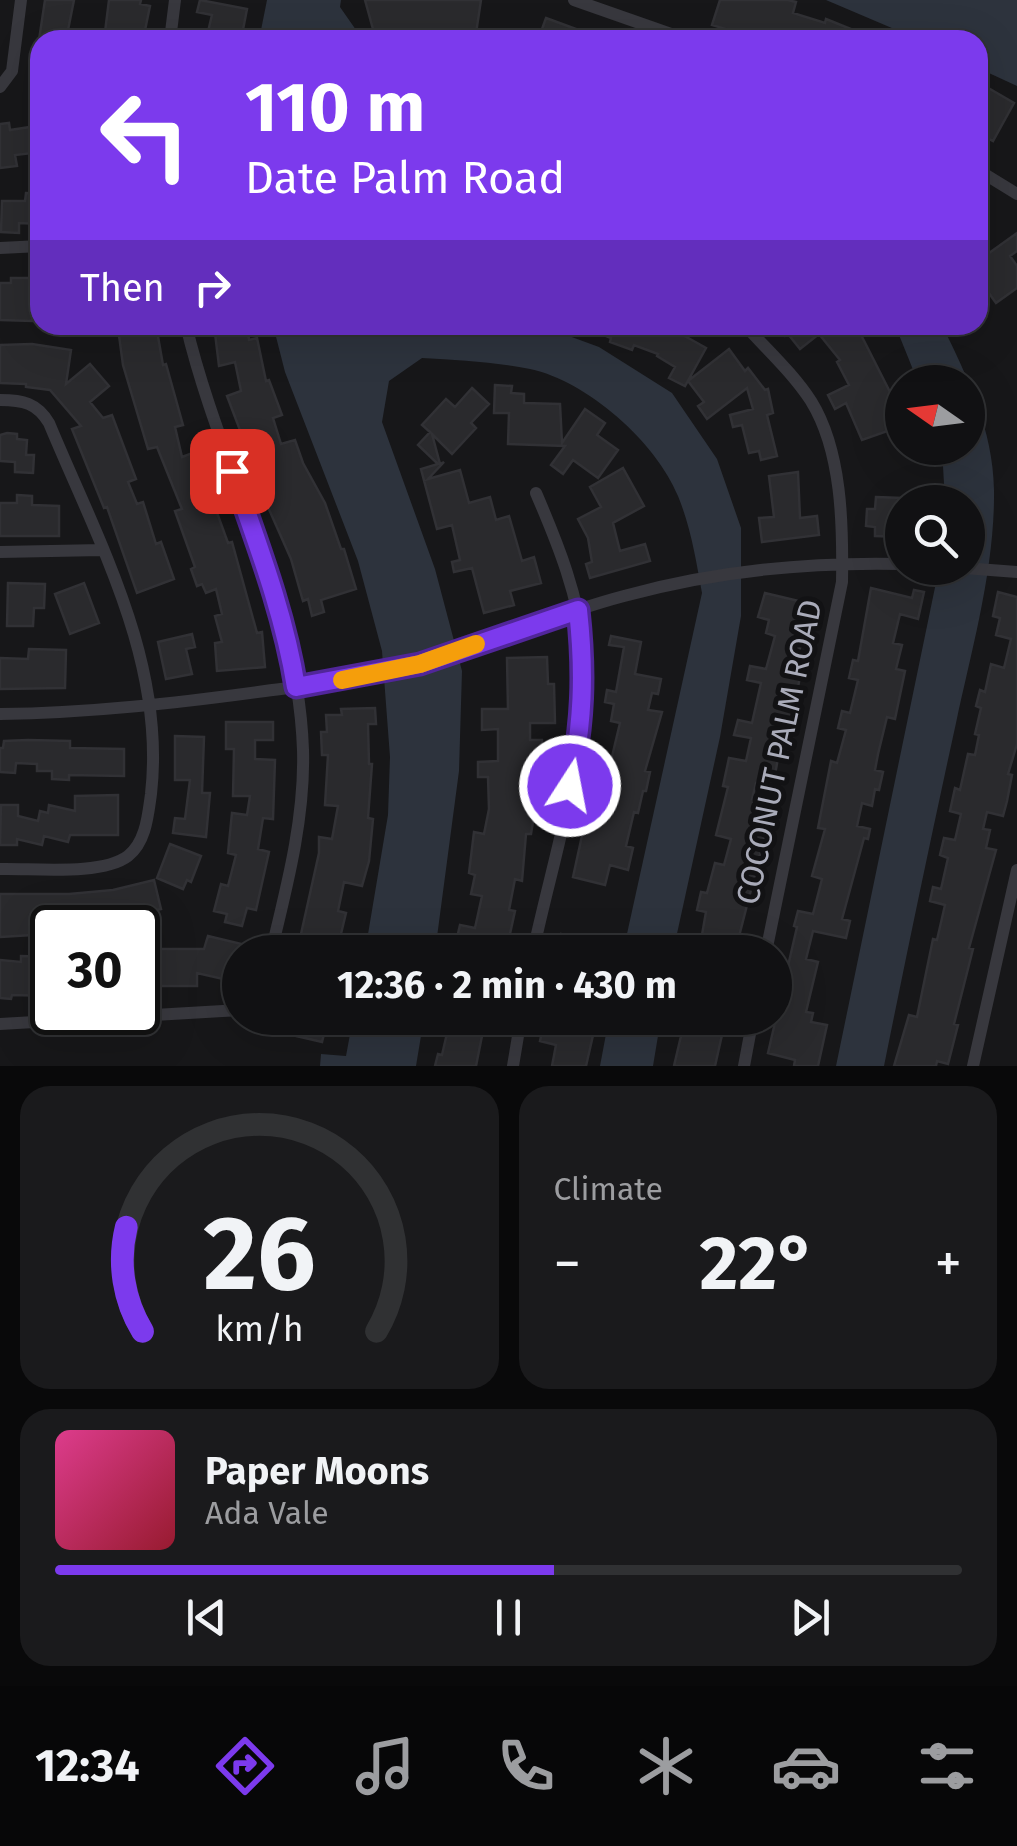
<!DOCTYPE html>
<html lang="en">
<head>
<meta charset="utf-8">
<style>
	body { margin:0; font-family:"Fira Sans",sans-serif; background:#1a1a1c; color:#f1f3f6; height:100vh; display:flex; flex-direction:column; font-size:38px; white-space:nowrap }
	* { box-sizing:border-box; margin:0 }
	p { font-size:32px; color:#9c9da0 }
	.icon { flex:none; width:55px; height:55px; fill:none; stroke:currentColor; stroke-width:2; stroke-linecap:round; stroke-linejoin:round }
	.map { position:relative; height:1066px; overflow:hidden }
	.panel { display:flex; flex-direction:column; gap:20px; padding:20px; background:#09090a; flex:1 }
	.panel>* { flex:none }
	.banner { position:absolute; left:30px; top:30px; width:958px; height:305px; border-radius:30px; box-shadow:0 10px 40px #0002,0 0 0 2px #303133; background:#7c3aed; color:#fff; overflow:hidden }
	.needle { width:65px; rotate:284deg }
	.tools { position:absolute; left:885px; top:365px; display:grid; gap:20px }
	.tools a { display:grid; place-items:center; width:100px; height:100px; border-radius:50%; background:#111113; box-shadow:0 10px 40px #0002,0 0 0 2px #303133; font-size:50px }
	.speed { position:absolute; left:30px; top:905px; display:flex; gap:20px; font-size:50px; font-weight:700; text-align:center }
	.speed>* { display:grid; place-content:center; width:130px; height:130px; border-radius:50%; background:#111113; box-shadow:0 10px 40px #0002,0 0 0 2px #303133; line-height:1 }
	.speed .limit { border:5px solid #111; border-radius:15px; background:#fff; color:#111 }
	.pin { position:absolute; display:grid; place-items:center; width:85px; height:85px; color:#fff; margin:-42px; border-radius:20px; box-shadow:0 5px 15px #0006 }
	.me { position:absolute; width:110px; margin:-55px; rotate:11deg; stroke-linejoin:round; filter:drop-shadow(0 0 8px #0008) }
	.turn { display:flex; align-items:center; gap:35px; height:210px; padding:0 50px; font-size:45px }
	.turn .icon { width:130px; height:130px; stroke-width:2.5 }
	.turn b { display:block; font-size:70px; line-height:85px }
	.then { display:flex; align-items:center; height:95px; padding:0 50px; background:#0003; gap:20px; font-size:38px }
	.big { font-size:75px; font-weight:700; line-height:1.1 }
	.panel .widget { flex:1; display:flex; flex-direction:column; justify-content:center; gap:15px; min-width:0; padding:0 35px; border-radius:30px; background:#1a1a1c }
	.panel .dial { align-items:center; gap:0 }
	.dial svg { height:260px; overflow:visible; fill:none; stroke:#303133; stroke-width:7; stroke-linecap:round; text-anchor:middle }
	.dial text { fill:#f1f3f6; stroke:none }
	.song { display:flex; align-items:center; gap:30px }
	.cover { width:120px; height:120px; border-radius:15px; background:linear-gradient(135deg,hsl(330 70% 55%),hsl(350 70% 35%)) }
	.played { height:10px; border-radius:5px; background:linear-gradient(90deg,#7c3aed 55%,#303133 55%) }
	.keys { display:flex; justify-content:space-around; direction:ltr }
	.heat { display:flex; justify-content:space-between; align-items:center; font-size:55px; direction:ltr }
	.panel .tiles { flex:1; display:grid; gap:20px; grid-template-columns:1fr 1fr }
	.widget:last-child { grid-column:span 2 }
	.trip { position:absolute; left:222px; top:935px; width:570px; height:100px; border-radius:50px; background:#111113; box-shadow:0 10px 40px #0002,0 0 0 2px #303133; font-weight:700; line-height:100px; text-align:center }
	.menu { display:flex; height:160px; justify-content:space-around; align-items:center; background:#070708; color:#9c9da0 }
	.menu .icon { width:70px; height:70px }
	.menu .selected { color:#7c3aed }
	.menu b { font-size:45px; color:#f1f3f6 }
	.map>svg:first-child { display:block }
	.water { fill:#2d333d }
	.building { fill:#2a2a2d; stroke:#313135; stroke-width:2.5 }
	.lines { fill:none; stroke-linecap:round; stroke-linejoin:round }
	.street { stroke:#38383e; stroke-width:12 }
	.route-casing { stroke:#51269a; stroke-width:25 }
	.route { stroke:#7c3aed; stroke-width:18 }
	.slow { stroke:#f59e0b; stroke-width:18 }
	.labels { text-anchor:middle; stroke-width:10; stroke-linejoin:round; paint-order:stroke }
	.street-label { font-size:32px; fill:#a9abb9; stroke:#121214 }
</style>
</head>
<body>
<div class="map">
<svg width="1017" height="1066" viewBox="0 0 1017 1066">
	<rect width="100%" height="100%" fill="#171719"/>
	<!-- water -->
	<path class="water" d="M267,0H341L340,7L363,40H259Z
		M826,0H1017V86L978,68V40H920Z
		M273,325H363L367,331L418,330L443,325H539L599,347L672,393L717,459L741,528V616L720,737L673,952H623L702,593C696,560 691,528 678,496C656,442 587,381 530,369C494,362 458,360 422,358L389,381L382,422L435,569L462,671L459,771L435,952H365L388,815L390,757L382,651L358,561L285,372Z
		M895,325H942C968,378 993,430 994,490C995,568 972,648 956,723C931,837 907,952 884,1066H836L939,568H968V502H945L942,448H968V382H918Z
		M353,1018H424L416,1066H320L321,1054L346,1056Z
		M609,1018H661L653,1066H600Z"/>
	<!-- building -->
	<path class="building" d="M45,0H74L66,40H39Z
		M109,0H141L140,4L150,6L143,40H104Z
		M200,0L247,9L241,40H206L212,15L197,12Z
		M365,0H481L475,40L382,38L373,29Z
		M720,0H788L796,2L793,13L825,23L826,19L878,40H761L712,25Z
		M546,18L587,33L585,40H538Z
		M978,82L1014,103L993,141L978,133Z
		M9,123L10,130L30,127L33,153L15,155L17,166L0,168V124Z
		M26,193L40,194V224L19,223V233L1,232L2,201H25Z
		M1017,233V251L1010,256L1017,266V288L996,303L981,282L978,285V261Z
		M11,278H40V304H32V321L0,320V283H11Z
		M138,325H156L163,365L166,364L183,425L175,427L182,457L195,452L228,543L232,542L257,633L262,632L265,667L217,671L215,643L222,642L215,616L222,614L216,589L206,593L202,584L197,586L191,569L195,567L175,511L182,509L157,447L148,449L123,365L118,328Z
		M214,325H247L249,340L257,338L266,381L269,380L282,415L273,418L281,444L295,440L303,463L325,503L341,549H344L356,589L321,600L324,612L312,616L308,599L303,601L291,559L264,498L268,496L258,472L252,474L240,439L243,438L227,396L241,391L235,362L219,366Z
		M580,325H688L683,335L706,348L685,386L669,378L675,367L657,356L658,354L634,345L632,350L610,342L611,338Z
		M774,325H856L890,392L899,389L902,426L862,440L846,403L835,409L828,395L849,385L837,362L840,360L819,334L800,349L788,334L785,336Z
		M32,344L71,350L66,384L90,364L109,386L90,402L103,418L112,415L136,479L128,482L137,504L143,502L156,544L161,542L174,579L137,593L107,507L104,508L72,429L81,426L50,390L26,387V384L0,383V345Z
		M729,349L745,371L748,368L765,390L768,389L773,413L767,415L777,456L761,460L759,451L749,453L742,425L733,427L730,415L753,409L747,388L707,419L698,406L704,402L688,381Z
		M495,385L512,386L511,393L524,394V403L560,404L562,443L585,409L605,423L597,435L618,450L598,478L573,460L563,474L551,465L565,446L508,444L509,413H494Z
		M472,388L489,404L471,423L476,428L452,454L432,434L440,464L444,462L428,479L460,470L469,503L490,497L496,520L509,516L522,561L534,557L541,583L510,591L514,605L484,613L472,568L454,572L452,562L460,560L452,525L437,529L421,469L438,464L418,445L430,432L422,425L446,399L455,407Z
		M7,433L17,434V439L27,440L26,455H34L33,473L15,472V462L0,461V435Z
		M623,468L644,506L613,523L620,551L645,544L650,561L590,578L586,564L592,562L588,538L578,519L601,507L590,487Z
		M798,472L800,518L817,516L819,535L762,542L759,518L774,517L769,476Z
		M17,495L32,496V505L59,506V536H0V503H17Z
		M876,497L902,498V537L875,536V527L866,526L867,509H875Z
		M8,583L45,584L44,608H34L33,626H7Z
		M84,583L99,623L70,634L55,594Z
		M871,588L912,598L914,590L924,592L918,619L900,614L893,643L902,645L896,669L905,671L895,719L887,717L878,754L875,770L883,772L879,790L875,789L872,806L862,803L857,826L870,829L868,839L864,838L842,919L850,921L846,938L813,931L806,959L818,962L806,1012L813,1013L811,1022L827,1025L818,1066H794L795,1060L768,1053L797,927L794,926L798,911L813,914L822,879L812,876L825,829L818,828L831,761L837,763L846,730L838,728L842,711L850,713L858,680L849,678L853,660L858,661Z
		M998,592L1017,597V744L1008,774L1012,775L1007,801L1003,816L987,812L983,829L990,830L986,848L996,850L969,948L973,949L954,1024L958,1025L948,1064L937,1061L936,1066H894L909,1015L917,1017L933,939L937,940L945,905L930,901L933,887L941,889L948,858L940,855L944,838L955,840L961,814L950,811L955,788L960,790L968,754L975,755L979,735L975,734L981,708L976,706L980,690L985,692L991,664L1004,668L1011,639L996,635L1000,618L993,616Z
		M765,593L811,604L793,676L800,677L791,721L779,718L774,739L781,741L773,786L756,783L752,799L773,804L735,952H699L706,912L697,910L701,892L707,893L715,863L724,865L731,839L716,835L728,787L723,786L729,758L746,761L751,738L734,735L738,720L752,723L761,683L747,680L750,666L766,669L775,636L766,633L769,620L758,617Z
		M192,634L195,647L186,649L192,674L166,679L158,642Z
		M611,636L641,642L635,674L661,679L658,694L652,693L648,710L662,712L645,771L650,772L646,791H643L638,813L634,812L626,846L633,848L628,870L610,865L605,885L573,877L598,762L610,765L620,723L611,721L614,704L605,702L607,690L616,692L624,647L609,645Z
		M29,649L66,650L65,688L0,689V658L28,659Z
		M547,657L548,684H554L555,723H530V740H542L546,777H539L540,803H536L531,834H526L522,881L515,879L509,910L515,911L506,952L456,942L460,925L475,928L482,896L471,894L475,875L469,873L474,832L484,834L489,809L488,777H478V762L498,761V729L482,730V709H508L507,658Z
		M375,708L376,724H368L369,764H372L368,818L373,819L369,861L362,886L344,882L338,911L346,913L340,938L350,940L347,952H297L319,853V837L332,839L338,806L325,805L328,755H322L321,732H327L326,715H342L341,709Z
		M226,722H273V740H255V759L275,760L273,819L263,818L258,849L269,852L256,910L247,908L242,926L225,922L227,914L214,911L221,884L228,886L236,855L228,853L232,813L247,815L250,796H233L234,749H226Z
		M175,736L204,737L202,793H210L206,837L173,833L175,818L185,819L190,780H175Z
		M28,740L70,741V748L124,749V776L69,775V780L52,779V771H37V764L16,763L15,773L0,772V748H3L4,741Z
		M118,795V835H70L68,842L44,836L42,845L17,839V845H0L1,805H18V816L38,821L40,811L48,813L49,805L75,811V796Z
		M170,844L201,856L191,882L187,880L183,889L157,878Z
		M154,880L161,909L135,915L138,926L122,928L121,922L92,923V928L48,927V934L0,937V894H69L113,890Z
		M561,934L621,949V952H556Z
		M208,936L262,949L261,952H240V962L237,961L232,981L197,973V986H148L149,989L138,990V953L156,952V949H204Z
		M21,956L52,957V996L12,995L11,999L0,998V960L21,962Z
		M283,1018H328L322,1042L279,1032Z
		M545,1018H586L584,1029L594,1031L586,1066H552L556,1045L540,1041Z
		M672,1018H722L721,1025L724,1026L715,1066H674L681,1036L668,1034Z
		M448,1029L482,1036L476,1066H435L438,1054L442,1055Z"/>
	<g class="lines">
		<!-- street -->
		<path class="street" d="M574,0L688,40
			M170,40L175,0
			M0,87L12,71L21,0
			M978,170L1017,194
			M0,248L40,246
			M186,325C220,468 298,600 303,750C305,818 287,886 271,952
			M745,325C767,350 792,372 811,401C842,451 843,525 842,582L766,952
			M0,400C23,400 37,403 49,423C98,541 166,662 151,794C148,815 146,842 128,856C102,876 33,868 0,869
			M0,552L102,550
			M964,568L1017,572
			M0,714C89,713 177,703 265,691C317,684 372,679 422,664C490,643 555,614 624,596C714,571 809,562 902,564
			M533,952C552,862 591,743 584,653C579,596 558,544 536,493
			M0,1024L240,1010
			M513,1066L521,1018
			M744,1066L753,1018
			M973,1066L1017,870"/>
	</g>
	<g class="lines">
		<!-- route casing -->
		<g class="route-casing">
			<path id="route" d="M232,471C257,543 284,612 296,687L420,664L578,610C585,674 583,723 570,786"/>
		</g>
		<!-- route -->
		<use href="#route" class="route"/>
		<!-- slow -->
		<path class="slow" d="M342,680L420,664L476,644"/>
	</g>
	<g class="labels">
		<!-- street labels -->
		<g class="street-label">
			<text transform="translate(779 752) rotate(-78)" y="11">COCONUT PALM ROAD</text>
		</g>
	</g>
</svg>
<div class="tools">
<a><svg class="needle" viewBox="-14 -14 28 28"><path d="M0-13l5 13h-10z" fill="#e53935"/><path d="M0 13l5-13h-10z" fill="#9c9da0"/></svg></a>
<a><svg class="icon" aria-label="search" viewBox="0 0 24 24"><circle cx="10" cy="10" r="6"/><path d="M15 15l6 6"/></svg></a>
</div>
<div class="speed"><div class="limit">30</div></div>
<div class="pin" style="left:232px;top:471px;background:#d93025"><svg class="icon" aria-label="arrive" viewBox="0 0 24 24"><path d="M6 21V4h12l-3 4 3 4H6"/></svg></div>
<svg class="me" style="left:570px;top:786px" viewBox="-20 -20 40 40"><circle r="17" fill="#7c3aed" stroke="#fff" stroke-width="3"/><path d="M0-11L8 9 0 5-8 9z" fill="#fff"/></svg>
<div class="trip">12:36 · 2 min · 430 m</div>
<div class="banner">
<div class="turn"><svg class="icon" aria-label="left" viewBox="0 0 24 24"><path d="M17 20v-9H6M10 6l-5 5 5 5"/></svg><div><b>110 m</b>Date Palm Road</div></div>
<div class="then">Then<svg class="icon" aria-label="right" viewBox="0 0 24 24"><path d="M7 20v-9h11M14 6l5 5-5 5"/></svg></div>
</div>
</div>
<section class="panel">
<div class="tiles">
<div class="widget dial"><svg viewBox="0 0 100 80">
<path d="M14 69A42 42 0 1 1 86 69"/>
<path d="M14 69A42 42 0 0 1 9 37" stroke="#7c3aed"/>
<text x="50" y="56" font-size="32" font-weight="700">26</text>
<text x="50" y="72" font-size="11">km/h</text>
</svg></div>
<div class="widget"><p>Climate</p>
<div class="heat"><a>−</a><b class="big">22°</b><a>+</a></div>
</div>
<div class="widget">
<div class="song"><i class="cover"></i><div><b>Paper Moons</b><p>Ada Vale</p></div></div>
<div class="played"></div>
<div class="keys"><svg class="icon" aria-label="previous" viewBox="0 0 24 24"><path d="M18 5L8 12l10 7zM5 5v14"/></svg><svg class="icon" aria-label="pause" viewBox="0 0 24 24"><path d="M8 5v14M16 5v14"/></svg><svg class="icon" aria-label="next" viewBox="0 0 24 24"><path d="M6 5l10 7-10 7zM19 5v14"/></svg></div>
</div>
</div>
</section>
<nav class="menu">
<b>12:34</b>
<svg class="icon selected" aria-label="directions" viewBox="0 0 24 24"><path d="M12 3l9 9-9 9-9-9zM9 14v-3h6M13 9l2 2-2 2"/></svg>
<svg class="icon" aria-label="music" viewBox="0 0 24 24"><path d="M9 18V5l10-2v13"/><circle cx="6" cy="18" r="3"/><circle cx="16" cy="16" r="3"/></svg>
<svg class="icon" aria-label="phone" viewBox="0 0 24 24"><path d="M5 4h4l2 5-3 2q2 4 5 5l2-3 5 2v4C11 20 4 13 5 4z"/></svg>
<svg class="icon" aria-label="climate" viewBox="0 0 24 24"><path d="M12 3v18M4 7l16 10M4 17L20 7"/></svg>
<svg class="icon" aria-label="car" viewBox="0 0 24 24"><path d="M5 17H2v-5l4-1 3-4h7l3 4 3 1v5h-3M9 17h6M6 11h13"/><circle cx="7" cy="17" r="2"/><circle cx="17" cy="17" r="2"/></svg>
<svg class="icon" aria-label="filters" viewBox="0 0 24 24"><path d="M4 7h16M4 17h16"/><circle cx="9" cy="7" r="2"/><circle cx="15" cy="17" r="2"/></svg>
</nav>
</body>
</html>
